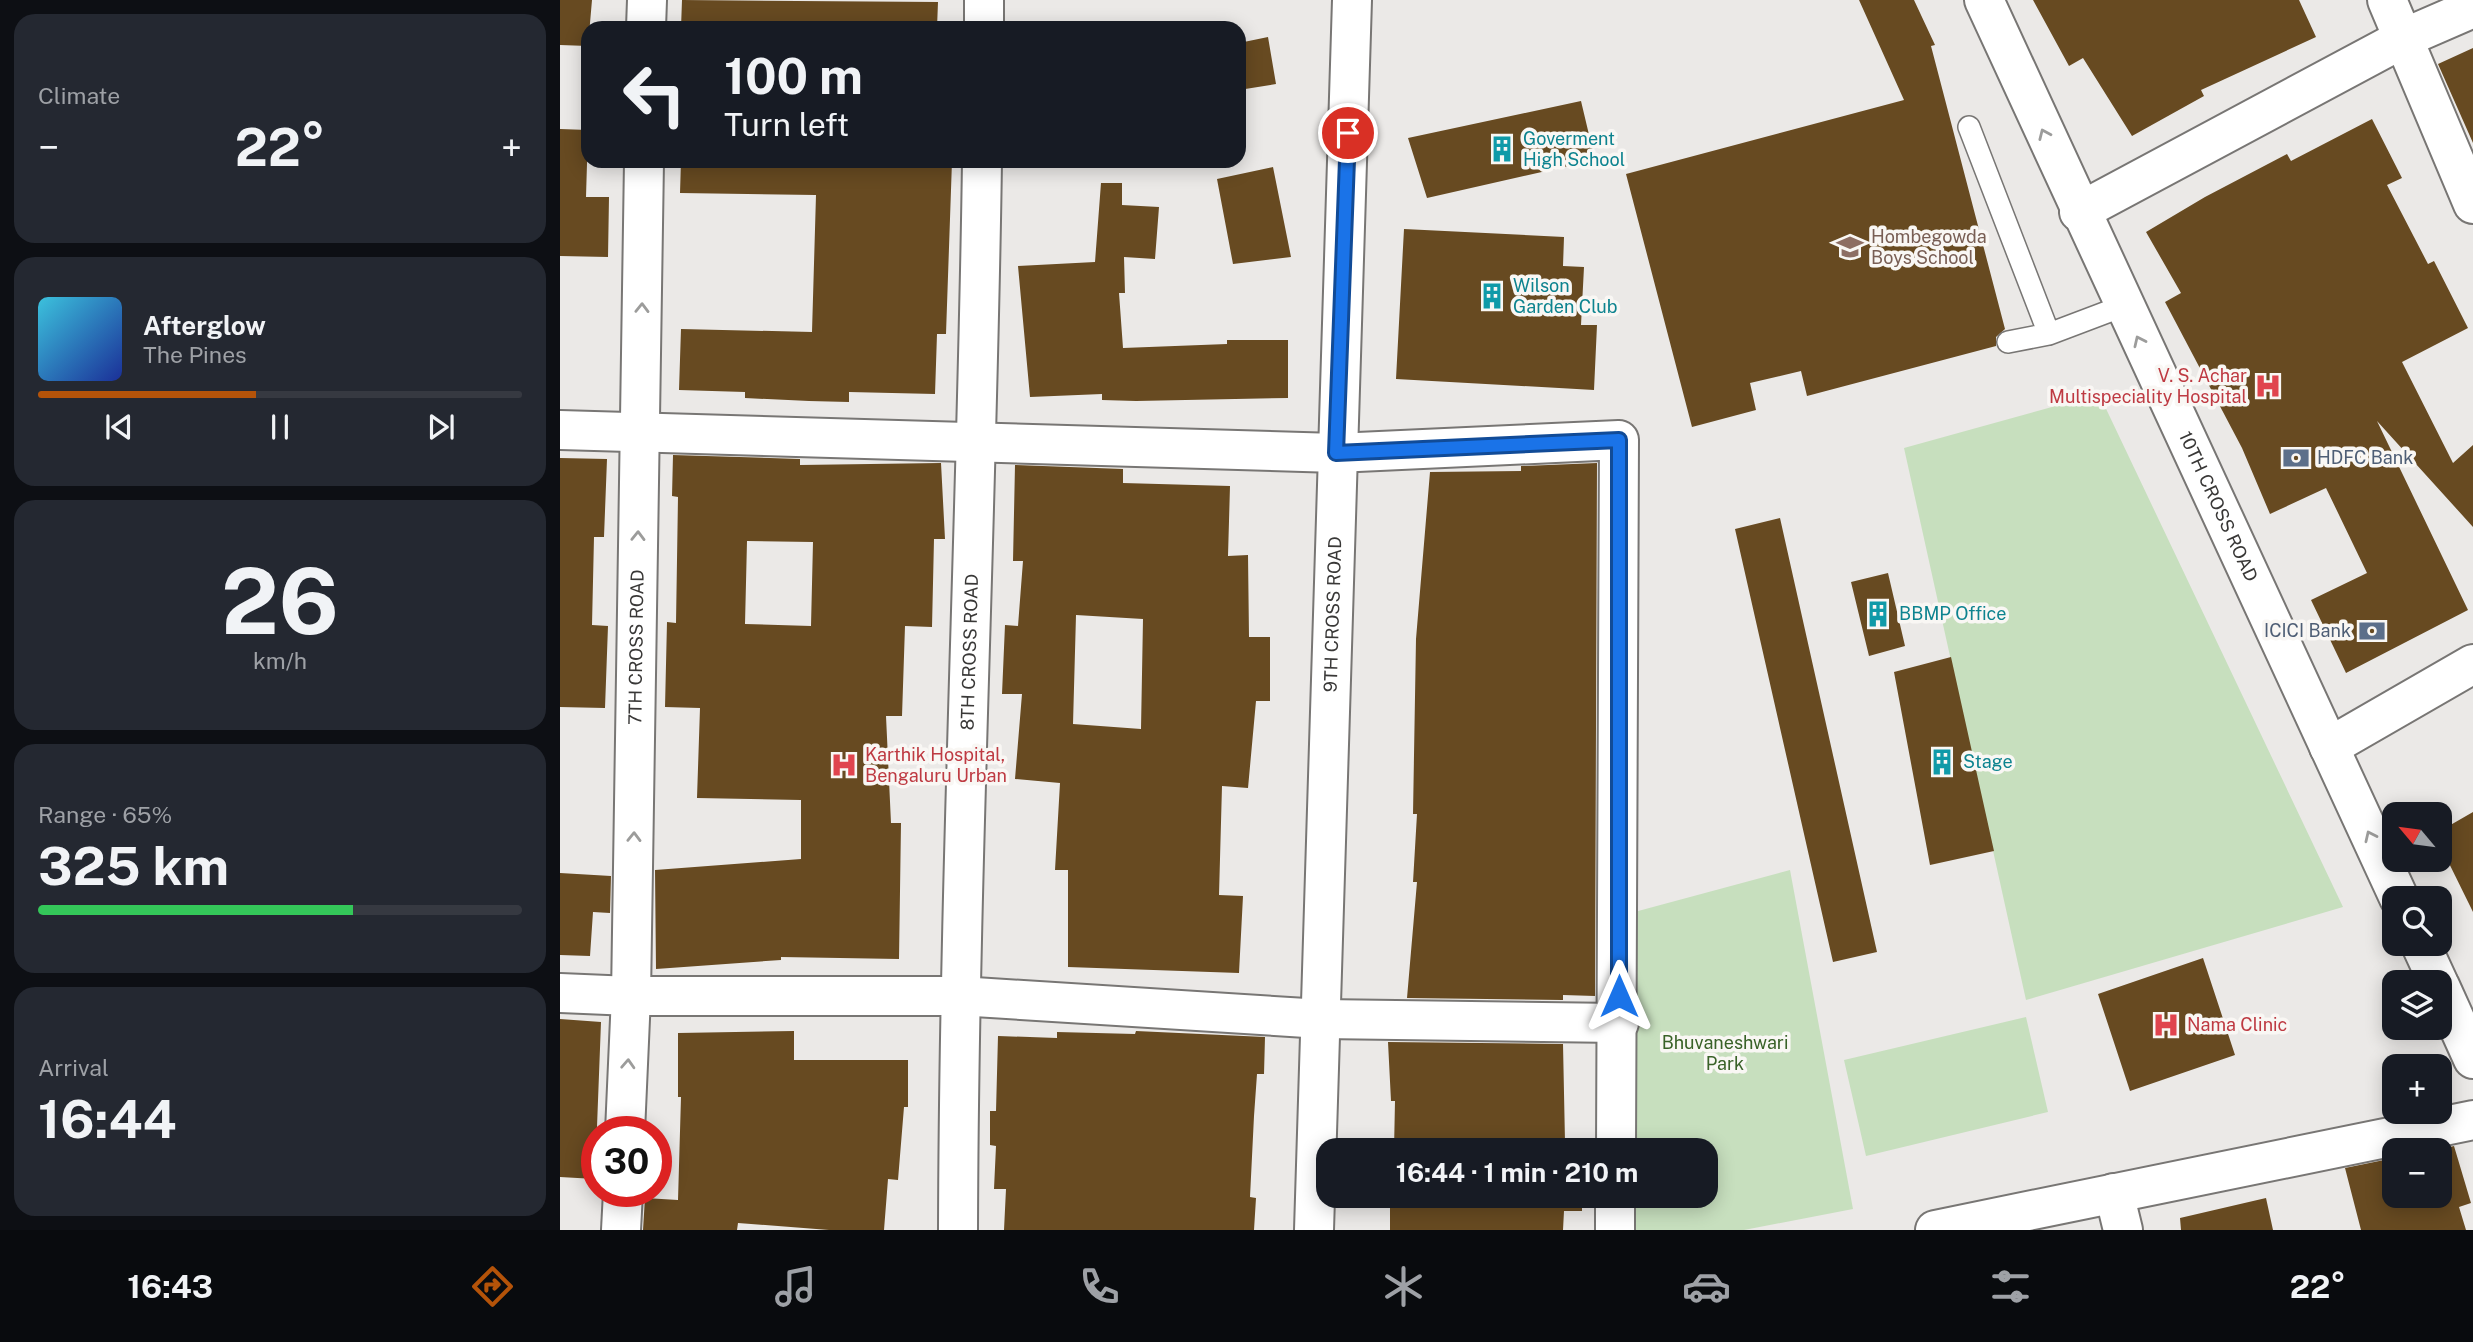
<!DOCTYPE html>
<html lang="en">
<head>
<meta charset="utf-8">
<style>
	body { margin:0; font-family:"Public Sans",sans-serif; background:#242831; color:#f1f3f6; height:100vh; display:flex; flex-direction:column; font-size:26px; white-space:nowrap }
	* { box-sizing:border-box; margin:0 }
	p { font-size:23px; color:#9ea1a6 }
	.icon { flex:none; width:38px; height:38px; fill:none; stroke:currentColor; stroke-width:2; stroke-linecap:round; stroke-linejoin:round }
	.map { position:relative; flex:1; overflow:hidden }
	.details { display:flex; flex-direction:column; gap:14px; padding:14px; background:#0d0f14; width:560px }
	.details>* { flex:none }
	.guide { position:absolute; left:21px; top:21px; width:665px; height:147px; border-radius:21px; box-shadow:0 4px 18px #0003; background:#171b24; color:#f1f3f6; overflow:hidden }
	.needle { width:46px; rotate:299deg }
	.tools { position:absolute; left:1822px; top:802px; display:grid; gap:14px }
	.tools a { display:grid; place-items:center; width:70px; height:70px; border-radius:14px; background:#171b24; box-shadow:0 4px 18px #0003; font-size:35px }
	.speed { position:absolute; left:21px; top:1116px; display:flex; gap:14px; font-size:35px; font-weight:700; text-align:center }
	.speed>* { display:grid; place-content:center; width:91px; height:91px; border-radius:50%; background:#171b24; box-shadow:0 4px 18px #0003; line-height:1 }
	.speed .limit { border:10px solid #d22; background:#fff; color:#111 }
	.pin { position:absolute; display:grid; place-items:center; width:60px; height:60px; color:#fff; margin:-30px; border:4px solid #fff; border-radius:50%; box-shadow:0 2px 7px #0007 }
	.me { position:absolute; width:77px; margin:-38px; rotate:0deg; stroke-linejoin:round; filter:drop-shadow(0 0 5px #0008) }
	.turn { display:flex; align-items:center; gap:24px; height:147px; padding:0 28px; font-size:32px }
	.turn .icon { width:91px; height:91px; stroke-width:2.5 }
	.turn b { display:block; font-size:49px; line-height:60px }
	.big { font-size:52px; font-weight:700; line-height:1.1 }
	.details .tile { flex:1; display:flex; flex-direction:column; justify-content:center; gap:10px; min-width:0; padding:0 24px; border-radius:21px; background:#242831 }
	.details .dial { align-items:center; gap:0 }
	.dial b { font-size:91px; line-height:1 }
	.song { display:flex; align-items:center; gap:21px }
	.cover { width:84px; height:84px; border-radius:10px; background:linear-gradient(135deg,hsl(190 70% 55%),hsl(230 70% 35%)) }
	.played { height:7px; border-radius:4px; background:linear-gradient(90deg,#b45309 45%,#363941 45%) }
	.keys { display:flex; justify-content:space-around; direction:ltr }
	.heat { display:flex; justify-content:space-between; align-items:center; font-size:38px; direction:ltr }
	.charge { height:10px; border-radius:5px; background:linear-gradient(90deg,#34c759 65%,#363941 0) }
	.trip { position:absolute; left:756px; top:1138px; width:402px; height:70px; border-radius:21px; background:#171b24; box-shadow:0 4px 18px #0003; font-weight:700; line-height:70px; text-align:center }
	.menu { display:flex; height:112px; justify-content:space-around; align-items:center; background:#090b0e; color:#9ea1a6 }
	.menu .icon { width:49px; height:49px }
	.menu .selected { color:#b45309 }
	.menu b { font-size:32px; color:#f1f3f6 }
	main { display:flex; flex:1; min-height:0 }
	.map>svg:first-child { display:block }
	.green { fill:#c7dfbe }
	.building { fill:#674a21; fill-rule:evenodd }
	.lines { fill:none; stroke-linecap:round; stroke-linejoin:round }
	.service-casing { stroke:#787674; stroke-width:24 }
	.minor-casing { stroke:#787674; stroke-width:42 }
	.secondary-casing { stroke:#787674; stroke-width:42 }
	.service { stroke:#fff; stroke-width:21 }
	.minor { stroke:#fff; stroke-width:38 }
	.secondary { stroke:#fff; stroke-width:38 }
	.oneway { stroke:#9c9c9b }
	.route-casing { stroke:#114b97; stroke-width:18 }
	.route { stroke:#1a73e8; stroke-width:12 }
	.labels { text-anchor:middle; stroke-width:7; stroke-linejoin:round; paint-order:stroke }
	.culture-label { font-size:18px; fill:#0d838f; stroke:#f9f7f4; text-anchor:start }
	.education-label { font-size:18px; fill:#785e54; stroke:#f9f7f4; text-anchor:start }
	.health-label { font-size:18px; fill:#be3a42; stroke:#f9f7f4; text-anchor:start }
	.service-label { font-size:18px; fill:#4e5e75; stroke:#f9f7f4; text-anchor:start }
	.street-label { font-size:18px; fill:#393837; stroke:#f9f7f4 }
	.park-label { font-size:18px; fill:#396228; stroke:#f9f7f4 }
</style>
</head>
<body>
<main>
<section class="details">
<div class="tile"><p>Climate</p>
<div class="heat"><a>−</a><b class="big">22°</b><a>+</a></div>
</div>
<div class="tile">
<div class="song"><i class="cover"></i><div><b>Afterglow</b><p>The Pines</p></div></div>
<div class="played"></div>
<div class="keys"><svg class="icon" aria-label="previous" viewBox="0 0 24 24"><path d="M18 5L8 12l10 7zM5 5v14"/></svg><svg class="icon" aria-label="pause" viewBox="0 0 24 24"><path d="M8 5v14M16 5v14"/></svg><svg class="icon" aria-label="next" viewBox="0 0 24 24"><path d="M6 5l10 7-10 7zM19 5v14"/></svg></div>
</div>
<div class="tile dial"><b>26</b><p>km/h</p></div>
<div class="tile"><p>Range · 65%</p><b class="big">325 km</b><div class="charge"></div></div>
<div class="tile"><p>Arrival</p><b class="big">16:44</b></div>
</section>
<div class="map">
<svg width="1913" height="1230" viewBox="0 0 1913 1230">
	<rect width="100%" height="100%" fill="#ebe9e7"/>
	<!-- green -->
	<path class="green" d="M1539,394L1783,907L1466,1000L1344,448Z
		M1230,870L1293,1209L1184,1230H1068V1195H1146V1150H1068L1067,914Z
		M1466,1017L1488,1112L1306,1156L1284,1060Z"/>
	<!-- building -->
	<path class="building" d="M0,0H32L28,46L0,45Z
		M122,0L378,2L377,28H121Z
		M1299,0H1354L1375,45L1371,46L1445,329L1436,337V346L1247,396L1241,371L1190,383L1196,410L1132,427L1066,174L1344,100Z
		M1473,0H1739L1756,37L1641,90L1644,96L1572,136L1523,58L1509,66Z
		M708,37L716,84L679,90V43Z
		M1913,48V143L1878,64Z
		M1021,101L1035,160L867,198L848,138Z
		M1812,119L1842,178L1827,185L1868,264L1874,261L1908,328L1842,362L1893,463L1913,445V527L1817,421L1908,610L1786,673L1751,600L1807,573L1766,488L1710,514L1682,448L1605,302L1621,293L1586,232L1645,197L1727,154L1731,161Z
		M0,129L28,130L26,197H49L48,257L0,256Z
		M121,161H392L386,334H377L375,394L289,392V402L249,401L185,398V392L119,390L121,329L252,332L256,195L120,193Z
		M713,167L731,257L673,264L657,179Z
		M541,183H562V205L599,207L595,259L564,257L565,293H559L563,348L667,344V340H728V398L576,401L542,400V394L470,397L458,266L535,262Z
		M844,229L1004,237L1003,266L1024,267L1021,325H1037L1034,390L836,379Z
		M113,455L240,459V465L381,463L385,539H374L372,627L345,626L342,716H326L331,823H341L339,959L221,957V960L96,969L95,870L241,859V800L137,798L140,708L105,707L107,622L116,623L118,497L112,496ZM187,541L253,542L251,626L185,624Z
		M0,458L47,459L44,537H34L32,625L48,626L45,708L0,707Z
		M1037,463L1035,996L1003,995V1000L847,998L857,882H853L857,814H853L856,639L870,472L961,471V466Z
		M455,465L563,469V483L670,486L668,556L688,555L689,637H710V701H696L688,788L662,786L659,895L683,896L679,973L508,967V870H495L500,783L455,779L462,694H442L445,625L458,626L463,561H453ZM516,615L583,619L581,729L513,724Z
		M1220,518L1317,952L1273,962L1175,529Z
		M1328,573L1345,646L1309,656L1291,582Z
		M1391,657L1434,851L1370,865L1334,672Z
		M1913,812V912L1880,845V831Z
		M0,873L51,876L50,913L33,912L30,956L0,955Z
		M1643,958L1675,1055L1570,1091L1538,994Z
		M0,1019L41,1022L35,1179L0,1177Z
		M234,1031V1060H348V1107H344L338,1180L328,1179L324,1230H269L178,1223L177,1230H83L85,1198L118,1200L121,1097H118V1033Z
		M576,1031L705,1037L704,1074H697L694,1116L690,1197L696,1198L694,1230H444L446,1189H434L436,1146L430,1145V1111H436L438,1036L497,1038V1032L575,1034Z
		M828,1042L1003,1044L1005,1142H1023V1150H834L835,1101H831Z
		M1894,1146L1911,1203L1899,1207L1906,1230H1801L1785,1168L1834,1158V1195H1880V1150H1877Z
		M834,1195H1022V1211H1004L1003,1230H830V1199Z
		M1706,1198L1713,1230H1621L1620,1218Z"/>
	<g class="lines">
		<!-- service casing -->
		<g class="service-casing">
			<path id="service" d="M1409,127L1489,334
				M1448,342L1489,334L1563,306"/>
		</g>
		<!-- minor casing -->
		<g class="minor-casing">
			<g id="minor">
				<path d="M1827,0L1913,204"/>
				<path d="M86,28L87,0"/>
				<path d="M424,28V0"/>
				<path d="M1519,212L1844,38L1913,8"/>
				<path d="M0,430L776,453L1059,440L1056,1150"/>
				<path d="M1769,747L1913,664"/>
				<path d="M0,993L71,996H399L762,1019L1059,1023"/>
				<path id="s1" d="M65,1132L71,996L84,161"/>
				<path d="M1554,1193L1563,1230"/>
				<path d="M61,1230L63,1192"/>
				<path id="s2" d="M398,1230C399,874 417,517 422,161"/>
				<path id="s3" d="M754,1230L792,0"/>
				<path d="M1055,1230V1195"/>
				<path d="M1375,1230L1913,1120"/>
			</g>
		</g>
		<!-- secondary casing -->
		<g class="secondary-casing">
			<g id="secondary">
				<path id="s4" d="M1424,0L1839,898"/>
				<path d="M1860,943L1878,982"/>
				<path d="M1880,986L1913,1059"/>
			</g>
		</g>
		<!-- service -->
		<use href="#service" class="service"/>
		<!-- minor -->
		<use href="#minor" class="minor"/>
		<!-- secondary -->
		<use href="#secondary" class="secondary"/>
	</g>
	<!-- one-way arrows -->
	<defs><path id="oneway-chevron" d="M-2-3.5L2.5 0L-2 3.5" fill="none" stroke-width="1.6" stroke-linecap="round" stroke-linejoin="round" transform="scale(1.75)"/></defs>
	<g class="oneway">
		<use href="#oneway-chevron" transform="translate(1484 134) rotate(-114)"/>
		<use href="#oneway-chevron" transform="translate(82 308) rotate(-89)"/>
		<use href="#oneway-chevron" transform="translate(1579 341) rotate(-115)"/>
		<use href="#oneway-chevron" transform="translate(78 536) rotate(-89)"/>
		<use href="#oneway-chevron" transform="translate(1810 836) rotate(-115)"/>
		<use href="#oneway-chevron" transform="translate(74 837) rotate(-89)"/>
		<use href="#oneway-chevron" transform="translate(68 1064) rotate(-87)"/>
	</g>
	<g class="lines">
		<!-- route casing -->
		<g class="route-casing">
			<path id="route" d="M788,133L776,453L1059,440V996"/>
		</g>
		<!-- route -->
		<use href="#route" class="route"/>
	</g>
	<!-- icons -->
	<defs>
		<g id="building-bare" transform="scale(2.1)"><path d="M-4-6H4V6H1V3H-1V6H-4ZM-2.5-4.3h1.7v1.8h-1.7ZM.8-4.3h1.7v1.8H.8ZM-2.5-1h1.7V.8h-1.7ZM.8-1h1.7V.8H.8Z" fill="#0f9aa8" stroke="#f9f7f4" stroke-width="2.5" paint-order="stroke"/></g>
		<g id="school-bare" transform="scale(2.1)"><path d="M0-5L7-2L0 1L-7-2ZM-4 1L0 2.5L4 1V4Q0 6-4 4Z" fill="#8d6e63" stroke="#f9f7f4" stroke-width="2.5" paint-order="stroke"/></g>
		<g id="hospital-bare" transform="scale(2.1)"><path d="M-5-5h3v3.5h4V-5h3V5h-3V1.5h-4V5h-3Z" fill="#e0444e" stroke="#f9f7f4" stroke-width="2.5" paint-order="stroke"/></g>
		<g id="bank-bare" transform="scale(2.1)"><path d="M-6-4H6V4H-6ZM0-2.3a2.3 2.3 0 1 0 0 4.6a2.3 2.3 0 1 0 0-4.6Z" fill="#5c6f8a" stroke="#f9f7f4" stroke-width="2.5" paint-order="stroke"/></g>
	</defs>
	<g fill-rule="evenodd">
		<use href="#building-bare" x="942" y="149"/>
		<use href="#school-bare" x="1290" y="247"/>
		<use href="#building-bare" x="932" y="296"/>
		<use href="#hospital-bare" x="1708" y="386"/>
		<use href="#bank-bare" x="1736" y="458"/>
		<use href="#building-bare" x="1318" y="614"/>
		<use href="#bank-bare" x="1812" y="631"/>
		<use href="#building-bare" x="1382" y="762"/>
		<use href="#hospital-bare" x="284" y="765"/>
		<use href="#hospital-bare" x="1606" y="1025"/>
	</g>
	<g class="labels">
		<!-- culture labels -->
		<g class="culture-label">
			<text x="963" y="145">Goverment<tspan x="963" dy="21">High School</tspan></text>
			<text x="953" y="292">Wilson<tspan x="953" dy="21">Garden Club</tspan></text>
			<text x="1339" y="620">BBMP Office</text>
			<text x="1403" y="768">Stage</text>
		</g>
		<!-- education labels -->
		<g class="education-label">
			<text x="1311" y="243">Hombegowda<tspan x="1311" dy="21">Boys School</tspan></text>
		</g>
		<!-- health labels -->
		<g class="health-label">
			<text x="1687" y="382" text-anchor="end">V. S. Achar<tspan x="1687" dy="21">Multispeciality Hospital</tspan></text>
			<text x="305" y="761">Karthik Hospital,<tspan x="305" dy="21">Bengaluru Urban</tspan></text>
			<text x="1627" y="1031">Nama Clinic</text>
		</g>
		<!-- service labels -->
		<g class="service-label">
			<text x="1757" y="464">HDFC Bank</text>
			<text x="1791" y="637" text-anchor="end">ICICI Bank</text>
		</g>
		<!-- street labels -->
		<g class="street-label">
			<text dy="6" stroke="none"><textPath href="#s4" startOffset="558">10TH CROSS ROAD</textPath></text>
			<text dy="6" stroke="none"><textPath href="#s3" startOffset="616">9TH CROSS ROAD</textPath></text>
			<text dy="6" stroke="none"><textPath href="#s1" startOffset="485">7TH CROSS ROAD</textPath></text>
			<text dy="6" stroke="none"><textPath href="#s2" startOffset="578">8TH CROSS ROAD</textPath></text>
		</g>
		<!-- park labels -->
		<g class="park-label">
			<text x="1165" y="1049">Bhuvaneshwari<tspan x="1165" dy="21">Park</tspan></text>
		</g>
	</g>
</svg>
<div class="tools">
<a><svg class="needle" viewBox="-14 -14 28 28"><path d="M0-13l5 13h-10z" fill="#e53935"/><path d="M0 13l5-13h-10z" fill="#9ea1a6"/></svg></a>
<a><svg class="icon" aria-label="search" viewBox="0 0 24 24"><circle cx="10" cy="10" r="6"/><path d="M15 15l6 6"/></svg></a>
<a><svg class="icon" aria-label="layers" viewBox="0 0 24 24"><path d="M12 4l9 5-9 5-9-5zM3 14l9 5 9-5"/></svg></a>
<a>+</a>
<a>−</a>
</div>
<div class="speed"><div class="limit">30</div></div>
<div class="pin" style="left:788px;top:133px;background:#d93025"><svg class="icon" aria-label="arrive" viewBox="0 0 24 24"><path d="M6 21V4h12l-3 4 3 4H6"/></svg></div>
<svg class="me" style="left:1059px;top:996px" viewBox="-20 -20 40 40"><path d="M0-17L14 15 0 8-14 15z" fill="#1a73e8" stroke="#fff" stroke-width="4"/></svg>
<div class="trip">16:44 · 1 min · 210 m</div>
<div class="guide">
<div class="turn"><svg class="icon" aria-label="left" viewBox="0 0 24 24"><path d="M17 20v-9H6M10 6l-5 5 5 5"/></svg><div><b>100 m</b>Turn left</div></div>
</div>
</div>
</main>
<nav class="menu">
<b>16:43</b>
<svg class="icon selected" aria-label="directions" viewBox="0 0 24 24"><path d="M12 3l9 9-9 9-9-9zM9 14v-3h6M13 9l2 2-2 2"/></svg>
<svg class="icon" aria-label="music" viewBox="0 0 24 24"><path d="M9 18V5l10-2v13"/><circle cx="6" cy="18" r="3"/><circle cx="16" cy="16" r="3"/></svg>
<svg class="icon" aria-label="phone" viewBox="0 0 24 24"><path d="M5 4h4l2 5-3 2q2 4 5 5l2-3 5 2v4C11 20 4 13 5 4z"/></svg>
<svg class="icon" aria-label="climate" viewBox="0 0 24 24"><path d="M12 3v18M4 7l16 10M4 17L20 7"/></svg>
<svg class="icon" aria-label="car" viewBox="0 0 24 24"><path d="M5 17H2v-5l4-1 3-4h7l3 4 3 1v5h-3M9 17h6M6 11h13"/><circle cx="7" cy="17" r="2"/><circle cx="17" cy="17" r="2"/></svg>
<svg class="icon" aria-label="filters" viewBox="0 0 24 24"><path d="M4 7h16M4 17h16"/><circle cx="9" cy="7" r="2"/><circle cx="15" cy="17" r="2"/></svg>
<b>22°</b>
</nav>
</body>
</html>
